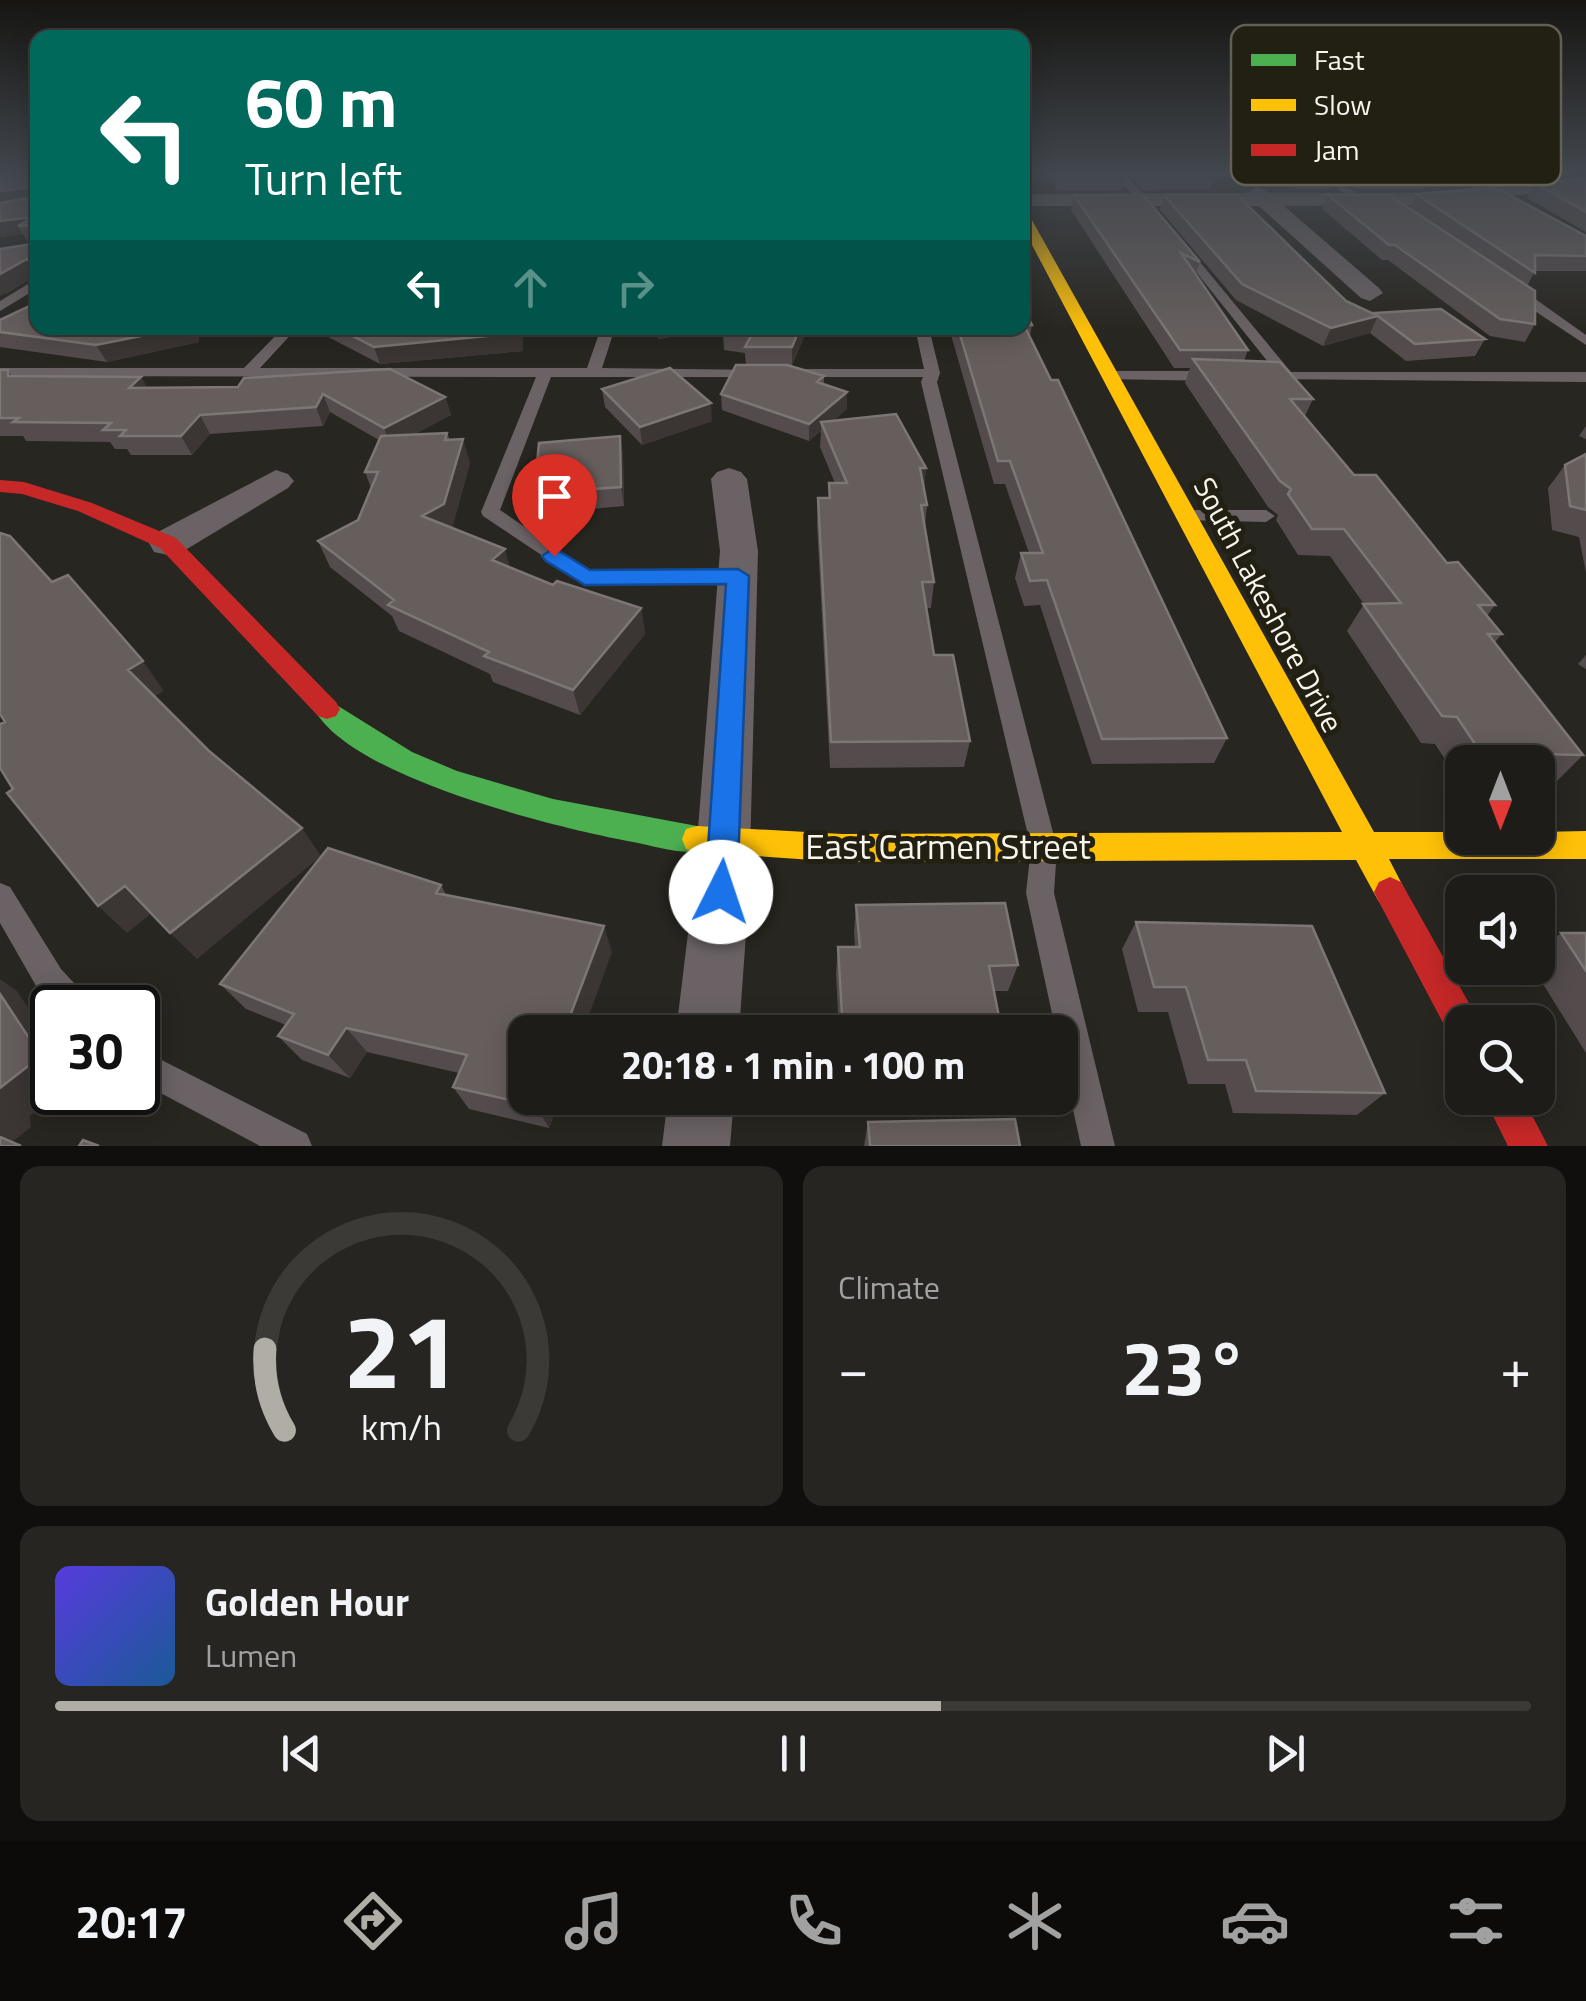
<!DOCTYPE html>
<html lang="en">
<head>
<meta charset="utf-8">
<style>
	body { margin:0; font-family:"Titillium Web",sans-serif; background:#262521; color:#f1f3f6; height:100vh; display:flex; flex-direction:column; font-size:38px; white-space:nowrap }
	* { box-sizing:border-box; margin:0 }
	p { font-size:32px; color:#a1a1a2 }
	.icon { flex:none; width:55px; height:55px; fill:none; stroke:currentColor; stroke-width:2; stroke-linecap:round; stroke-linejoin:round }
	.map { position:relative; height:1146px; overflow:hidden }
	.panel { display:flex; flex-direction:column; gap:20px; padding:20px; background:#100f0d; flex:1 }
	.panel>* { flex:none }
	.guide { position:absolute; left:30px; top:30px; width:1000px; height:305px; border-radius:20px; box-shadow:0 5px 25px #0003,0 0 0 2px #3c3a37; background:#00695c; color:#fff; overflow:hidden }
	.needle { width:65px; rotate:180deg }
	.buttons { position:absolute; left:1445px; top:745px; display:grid; gap:20px }
	.buttons a { display:grid; place-items:center; width:110px; height:110px; border-radius:20px; background:#1e1c18; box-shadow:0 5px 25px #0003,0 0 0 2px #3c3a37; font-size:50px }
	.speed { position:absolute; left:30px; top:985px; display:flex; gap:20px; font-size:50px; font-weight:700; text-align:center }
	.speed>* { display:grid; place-content:center; width:130px; height:130px; border-radius:50%; background:#1e1c18; box-shadow:0 5px 25px #0003,0 0 0 2px #3c3a37; line-height:1 }
	.speed .limit { border:5px solid #111; border-radius:15px; background:#fff; color:#111 }
	.pin { position:absolute; display:grid; place-items:center; width:85px; height:85px; color:#fff; margin:-102px -42px; border-radius:50% 50% 50% 0; rotate:-45deg; box-shadow:0 0 10px #0007 }
	.pin .icon { rotate:45deg }
	.me { position:absolute; width:110px; margin:-55px; rotate:4deg; stroke-linejoin:round; filter:drop-shadow(0 0 8px #0008) }
	.turn { display:flex; align-items:center; gap:35px; height:210px; padding:0 50px; font-size:45px }
	.turn .icon { width:130px; height:130px; stroke-width:2.5 }
	.turn b { display:block; font-size:70px; line-height:85px }
	.lanes { display:flex; align-items:center; height:95px; padding:0 50px; background:#0003; justify-content:center; gap:50px; direction:ltr }
	.lanes .off { opacity:.35 }
	.big { font-size:75px; font-weight:700; line-height:1.1 }
	.panel .card { flex:1; display:flex; flex-direction:column; justify-content:center; gap:15px; min-width:0; padding:0 35px; border-radius:20px; background:#262521 }
	.panel .dial { align-items:center; gap:0 }
	.dial svg { height:260px; overflow:visible; fill:none; stroke:#3c3a37; stroke-width:7; stroke-linecap:round; text-anchor:middle }
	.dial text { fill:#f1f3f6; stroke:none }
	.song { display:flex; align-items:center; gap:30px }
	.cover { width:120px; height:120px; border-radius:15px; background:linear-gradient(135deg,hsl(250 70% 55%),hsl(210 70% 35%)) }
	.played { height:10px; border-radius:5px; background:linear-gradient(90deg,#afada5 60%,#3c3a37 60%) }
	.keys { display:flex; justify-content:space-around; direction:ltr }
	.heat { display:flex; justify-content:space-between; align-items:center; font-size:55px; direction:ltr }
	.panel .tiles { flex:1; display:grid; gap:20px; grid-template-columns:1fr 1fr }
	.card:last-child { grid-column:span 2 }
	.trip { position:absolute; left:508px; top:1015px; width:570px; height:100px; border-radius:20px; background:#1e1c18; box-shadow:0 5px 25px #0003,0 0 0 2px #3c3a37; font-weight:700; line-height:100px; text-align:center }
	.menu { display:flex; height:160px; justify-content:space-around; align-items:center; background:#0c0b0a; color:#a1a1a2 }
	.menu .icon { width:70px; height:70px }
	.menu .current { color:#afada5 }
	.menu b { font-size:45px; color:#f1f3f6 }
	.map>svg:first-child { display:block }
	.lines { fill:none; stroke-linecap:round; stroke-linejoin:round }
	.lane { fill:#6a6264; fill-rule:evenodd }
	.street { fill:#6a6264; fill-rule:evenodd }
	.fast { fill:#4caf50; fill-rule:evenodd }
	.slow { fill:#ffc107; fill-rule:evenodd }
	.jam { fill:#c62828; fill-rule:evenodd }
	.wall { fill:#544c4c }
	.shaded-wall { fill:#3b3533 }
	.building { fill:#665e5d; stroke:#7c7674; stroke-width:2.5 }
	.route { fill:#1a73e8; stroke:#114b97; stroke-width:2.5 }
	.labels { text-anchor:middle; stroke-width:10; stroke-linejoin:round; paint-order:stroke }
	.street-label { font-size:30px; fill:#f7f5ed; stroke:#221f13 }
	.near-street-label { font-size:35px; fill:#f7f5ed; stroke:#221f13 }
	.key { fill:#221f13; stroke:#625f54; stroke-width:2.5 }
	.key-label { font-size:28px; fill:#f7f5ed }
</style>
</head>
<body>
<div class="map">
<svg width="1586" height="1146" viewBox="0 0 1586 1146">
	<rect width="100%" height="100%" fill="#282620"/>
	<g class="lines">
		<!-- lane -->
		<path class="lane" d="M1114,173H1124L1157,210V214H1149Z
			M1311,173H1323L1370,201L1361,203Z
			M1177,244H1185L1291,372H1586V382L1263,379V373L1276,372L1177,248Z
			M38,278V288L0,311V301Z
			M1511,289H1521L1586,335V345L1511,295Z
			M283,328H297L260,368H587L601,328H615L602,368L761,370V376L756,377H551L500,510L589,570L738,569L748,576L738,583L585,584L483,516L481,512L536,377L0,376V368H244Z
			M915,328H929L940,373L937,382L1057,848L1054,893L1115,1146H1081L1060,1050V1032H1056L1026,893L1031,848L921,382L923,377H790L783,373L790,369H924Z
			M1111,371H1214L1222,376L1214,381L1106,379V373Z
			M1188,510H1266L1275,516L1266,522L1181,520L1179,516Z
			M0,883L10,887L61,969L87,997L91,1008H55L39,991L0,923Z
			M138,1048L307,1134L312,1146H260L138,1081Z"/>
		<!-- street -->
		<path class="street" d="M1586,176V188L1420,205L1284,206L1379,288L1383,293L1370,301L1361,298L1259,206H1022V194L1247,193L1257,187L1270,193H1420Z
			M729,468L741,472L747,479L758,551L749,892L739,1032H676L693,892L720,551L711,479L717,472Z
			M276,470L288,474L294,481L288,488L182,552L168,555L154,552L149,543L154,534Z
			M668,1098H734L730,1146H662Z"/>
		<!-- fast -->
		<path class="fast" d="M327,699L412,752L457,771L553,799L697,826L708,829L712,839L708,849C686,857 655,846 633,842C558,828 351,778 314,709L318,702Z"/>
		<!-- slow -->
		<path class="slow" d="M1022,209L1028,213L1374,832H1462V838H1538V832L1586,831V859H1389L1406,892L1401,902L1390,907L1379,902L1356,860L842,862L697,852L686,849L682,839L686,829L697,826L842,834L1342,832L1022,226Z"/>
		<!-- jam -->
		<path class="jam" d="M0,480L24,482L92,503L176,538L336,702L340,709L336,716L327,719L318,716L160,548L78,511L22,494L0,492Z
			M1390,877L1401,882L1474,1012L1479,1022H1462V1041L1450,1036L1379,902L1374,892L1379,882Z
			M1484,1098H1523L1548,1146H1508Z"/>
	</g>
	<!-- wall -->
	<path class="wall" d="M38,173V276L36,275L5,294L32,244V240L27,241L23,234L0,237Z
		M1046,173H1124L1126,176L1123,190H1058Z
		M1129,173H1586L1420,189H1358L1336,177L1331,189H1296L1281,177H1214L1210,189L1143,190Z
		M1586,179V232L1527,198L1535,183Z
		M1416,194L1586,236V271H1535L1527,286L1535,324L1525,342L1490,336L1388,260H1382L1322,209L1328,195L1410,208Z
		M1074,195L1200,262L1196,274L1248,350L1244,361L1313,399L1305,416L1354,475L1447,563L1495,605L1487,616L1502,634L1495,642L1583,755L1557,781H1538V762H1462V780L1458,779L1435,744L1421,743L1347,631L1364,604L1330,556L1298,555L1276,520L1278,515L1268,507L1185,383L1190,368H1174L1071,210Z
		M1164,195L1346,301L1373,314L1485,339L1475,356L1406,361L1370,333L1323,346L1236,300L1160,210Z
		M1022,305L1032,325L1030,336L1051,380L1227,738L1214,763L1092,764L1040,605L1024,606L1015,578L1021,553H1029L1005,484H994L949,328H1022Z
		M0,320L38,328H197L199,342L107,362L0,347Z
		M311,328H523V351L380,364Z
		M651,328H701V331L659,339Z
		M808,328L792,365H788L824,376V385L847,409L833,421L926,468L924,487L927,505L925,526L934,582L931,608H927L934,655L970,741L964,767L830,768L817,524L818,498H828L829,483H835L820,447L821,431L809,441L722,410L721,394L746,365L745,353L724,350L723,333Z
		M833,328H884L878,335Z
		M0,370H8L12,376L141,377L147,388L445,397L451,415L414,434L447,433L450,440L470,463L452,528L511,568L553,585L641,608L645,634L580,715L493,682L490,674L399,631L392,616L330,567L318,541L358,520L371,488L365,472L379,440L330,412L323,426L210,434L192,455H131L127,449H115L110,442L26,441L23,436H0Z
		M602,389L712,421L642,445L605,407Z
		M1586,426V439L1579,436Z
		M620,436L623,455L624,506L558,512L556,503L539,504L535,485Z
		M1586,454V573L1579,537L1552,530L1548,488L1565,465Z
		M1586,655V669L1578,664Z
		M441,885L446,895L612,952L525,1098H560L549,1128L469,1109L453,1087L459,1073L367,1052L350,1078L302,1060L278,1036L286,1025L246,1009L220,984Z
		M856,905L1018,965L1008,991H994L1002,1032H839L836,973L838,947H855L854,932Z
		M1136,922L1385,1093L1357,1115L1233,1113L1225,1084H1188L1168,1012H1138L1122,949Z
		M1561,933H1586V1053L1533,968H1538V952Z
		M868,1122L1020,1146H864Z"/>
	<!-- shaded-wall -->
	<path class="shaded-wall" d="M1451,173H1586L1420,189L1426,175Z
		M30,187L38,201L0,206V191Z
		M33,217L18,226L23,234L0,237V221Z
		M27,259L36,275L0,296V274Z
		M1378,316L1370,333L1323,346L1331,328Z
		M181,328H197L199,342L107,362L96,345Z
		M523,328V351L380,364L374,347Z
		M658,328H701V331L659,339Z
		M800,328H808L792,365V347Z
		M141,377L151,395L129,388Z
		M847,392V409L824,429L821,422V431L809,441V424Z
		M323,394L330,412L323,426L316,407Z
		M445,397L451,415L391,447L384,428Z
		M711,403L712,421L642,445L640,427Z
		M200,415L210,434L192,455L181,436Z
		M620,436L623,455L624,506L621,487Z
		M463,439L470,463L452,529L422,516Z
		M920,468H926L923,493Z
		M505,549L512,575L492,560Z
		M641,608L645,634L580,715L573,690Z
		M143,661L164,691L150,699L128,670Z
		M302,828L321,856L197,959L170,933Z
		M125,886L152,913L127,933L98,906Z
		M604,926L612,952L583,1032H564Z
		M0,979L17,991L52,1043V1092H60L30,1116L31,1127L7,1146H0Z
		M346,1028L367,1052L350,1078L328,1055Z
		M540,1098H560L549,1128L536,1106Z"/>
	<!-- building -->
	<path class="building" d="M0,173H38V262L32,264L27,259L0,274V249L32,244V225L18,226L33,217L0,221V203L34,197L30,187L0,191Z
		M1058,173H1124L1126,176H1061Z
		M1144,173H1212L1215,175L1147,176Z
		M1586,179V212L1535,183Z
		M1496,188L1586,236V256L1535,255V273L1416,194Z
		M1074,195H1143L1200,262L1181,253L1248,350H1180Z
		M1164,195H1237L1346,301L1378,316L1331,328L1242,284Z
		M1328,195H1389L1535,291V324L1500,319L1395,245H1389Z
		M38,302V328H181L96,345L0,332V320Z
		M1022,305L1032,325H1024L1051,380H1058L1227,738L1102,739L1047,580L1030,581L1021,553H1043L1010,461H998L958,328H1022Z
		M1441,309L1485,339L1415,344L1374,313Z
		M337,328H519V333L374,347Z
		M726,328H800L792,347H745L751,336L723,333Z
		M1193,359L1280,362L1313,399H1290L1354,475H1376L1447,563L1458,562L1495,605H1478L1502,634H1488L1583,755L1481,753L1457,717L1442,716L1363,604L1401,603L1344,529H1312L1288,494L1291,489L1280,481Z
		M736,365H787L824,376L817,382L847,392L809,424L721,394Z
		M670,368L711,403L640,427L602,389Z
		M390,369L445,397L384,428L323,394L316,407L200,415L181,436H120L126,430H103L111,423L13,422L19,418H0V370H8V376L141,377L129,388L238,387L244,378Z
		M896,414L926,468H920L927,505H921L934,582H922L934,655H953L970,741L831,742L818,498H830L829,483H847L821,422Z
		M447,433L445,440L463,439L444,504L422,516L505,549L492,560L553,585L557,581L641,608L573,690L484,656L489,652L388,605L394,600L318,541L358,520L378,472H365L381,436Z
		M620,436L621,487L553,492L554,483L535,485L539,443Z
		M1586,454V510L1570,506L1565,465Z
		M0,533L10,536L52,582L68,575L143,661L128,670L209,751L302,828L170,933L125,886L98,906L7,793L13,789L0,768V724L5,722L0,714Z
		M328,848L441,885L436,893L604,926L564,1032H525V1098H540L536,1106L453,1087L467,1055L346,1028L328,1055L278,1036L294,1014L220,984Z
		M1005,903L1018,965L989,966L1002,1032H843L838,947H860L856,905Z
		M1136,922L1312,926L1385,1093L1256,1091L1246,1060H1208L1186,987H1154Z
		M1561,933H1586V971Z
		M0,994L41,1056L0,1088Z
		M1015,1119L1020,1146H870L868,1122Z
		M0,1137L21,1146H0Z
		M83,1140L99,1146H79Z"/>
	<!-- sky -->
	<linearGradient id="sky" x2="0" y2="1"><stop stop-color="#161512"/><stop offset="0.52" stop-color="#42474e"/><stop offset="1" stop-color="#42474e" stop-opacity="0"/></linearGradient>
	<rect width="1586" height="333" fill="url(#sky)"/>
	<!-- route -->
	<path class="route" d="M554,548L590,570L738,569L749,576L737,892L732,903L721,907L710,903L705,892L726,584L585,585L546,561L542,556Z"/>
	<g class="labels">
		<!-- street labels -->
		<g class="street-label">
			<text transform="translate(1268 605) rotate(62)" y="10">South Lakeshore Drive</text>
		</g>
		<!-- near-street labels -->
		<g class="near-street-label">
			<text x="948" y="859">East Carmen Street</text>
		</g>
	</g>
	<!-- legend -->
	<rect x="1231" y="25" width="330" height="160" rx="15" class="key"/>
	<rect x="1251" y="54" width="45" height="12" fill="#4caf50"/>
	<rect x="1251" y="99" width="45" height="12" fill="#ffc107"/>
	<rect x="1251" y="144" width="45" height="12" fill="#c62828"/>
	<g class="key-label">
		<text x="1314" y="70">Fast</text>
		<text x="1314" y="115">Slow</text>
		<text x="1314" y="160">Jam</text>
	</g>
</svg>
<div class="buttons">
<a><svg class="needle" viewBox="-14 -14 28 28"><path d="M0-13l5 13h-10z" fill="#e53935"/><path d="M0 13l5-13h-10z" fill="#a1a1a2"/></svg></a>
<a><svg class="icon" aria-label="sound" viewBox="0 0 24 24"><path d="M4 9h4l5-4v14l-5-4H4zM17 9q2 3 0 6"/></svg></a>
<a><svg class="icon" aria-label="search" viewBox="0 0 24 24"><circle cx="10" cy="10" r="6"/><path d="M15 15l6 6"/></svg></a>
</div>
<div class="speed"><div class="limit">30</div></div>
<div class="pin" style="left:554px;top:556px;background:#d93025"><svg class="icon" aria-label="arrive" viewBox="0 0 24 24"><path d="M6 21V4h12l-3 4 3 4H6"/></svg></div>
<svg class="me" style="left:721px;top:892px" viewBox="-20 -20 40 40"><circle r="19" fill="#fff"/><path d="M0-13L10 11 0 6-10 11z" fill="#1a73e8"/></svg>
<div class="trip">20:18 · 1 min · 100 m</div>
<div class="guide">
<div class="turn"><svg class="icon" aria-label="left" viewBox="0 0 24 24"><path d="M17 20v-9H6M10 6l-5 5 5 5"/></svg><div><b>60 m</b>Turn left</div></div>
<div class="lanes"><svg class="icon" aria-label="left" viewBox="0 0 24 24"><path d="M17 20v-9H6M10 6l-5 5 5 5"/></svg><svg class="icon off" aria-label="ahead" viewBox="0 0 24 24"><path d="M12 20V5M6 11l6-6 6 6"/></svg><svg class="icon off" aria-label="right" viewBox="0 0 24 24"><path d="M7 20v-9h11M14 6l5 5-5 5"/></svg></div>
</div>
</div>
<section class="panel">
<div class="tiles">
<div class="card dial"><svg viewBox="0 0 100 80">
<path d="M14 69A42 42 0 1 1 86 69"/>
<path d="M14 69A42 42 0 0 1 8 44" stroke="#afada5"/>
<text x="50" y="56" font-size="32" font-weight="700">21</text>
<text x="50" y="72" font-size="11">km/h</text>
</svg></div>
<div class="card"><p>Climate</p>
<div class="heat"><a>−</a><b class="big">23°</b><a>+</a></div>
</div>
<div class="card">
<div class="song"><i class="cover"></i><div><b>Golden Hour</b><p>Lumen</p></div></div>
<div class="played"></div>
<div class="keys"><svg class="icon" aria-label="previous" viewBox="0 0 24 24"><path d="M18 5L8 12l10 7zM5 5v14"/></svg><svg class="icon" aria-label="pause" viewBox="0 0 24 24"><path d="M8 5v14M16 5v14"/></svg><svg class="icon" aria-label="next" viewBox="0 0 24 24"><path d="M6 5l10 7-10 7zM19 5v14"/></svg></div>
</div>
</div>
</section>
<nav class="menu">
<b>20:17</b>
<svg class="icon current" aria-label="directions" viewBox="0 0 24 24"><path d="M12 3l9 9-9 9-9-9zM9 14v-3h6M13 9l2 2-2 2"/></svg>
<svg class="icon" aria-label="music" viewBox="0 0 24 24"><path d="M9 18V5l10-2v13"/><circle cx="6" cy="18" r="3"/><circle cx="16" cy="16" r="3"/></svg>
<svg class="icon" aria-label="phone" viewBox="0 0 24 24"><path d="M5 4h4l2 5-3 2q2 4 5 5l2-3 5 2v4C11 20 4 13 5 4z"/></svg>
<svg class="icon" aria-label="climate" viewBox="0 0 24 24"><path d="M12 3v18M4 7l16 10M4 17L20 7"/></svg>
<svg class="icon" aria-label="car" viewBox="0 0 24 24"><path d="M5 17H2v-5l4-1 3-4h7l3 4 3 1v5h-3M9 17h6M6 11h13"/><circle cx="7" cy="17" r="2"/><circle cx="17" cy="17" r="2"/></svg>
<svg class="icon" aria-label="filters" viewBox="0 0 24 24"><path d="M4 7h16M4 17h16"/><circle cx="9" cy="7" r="2"/><circle cx="15" cy="17" r="2"/></svg>
</nav>
</body>
</html>
